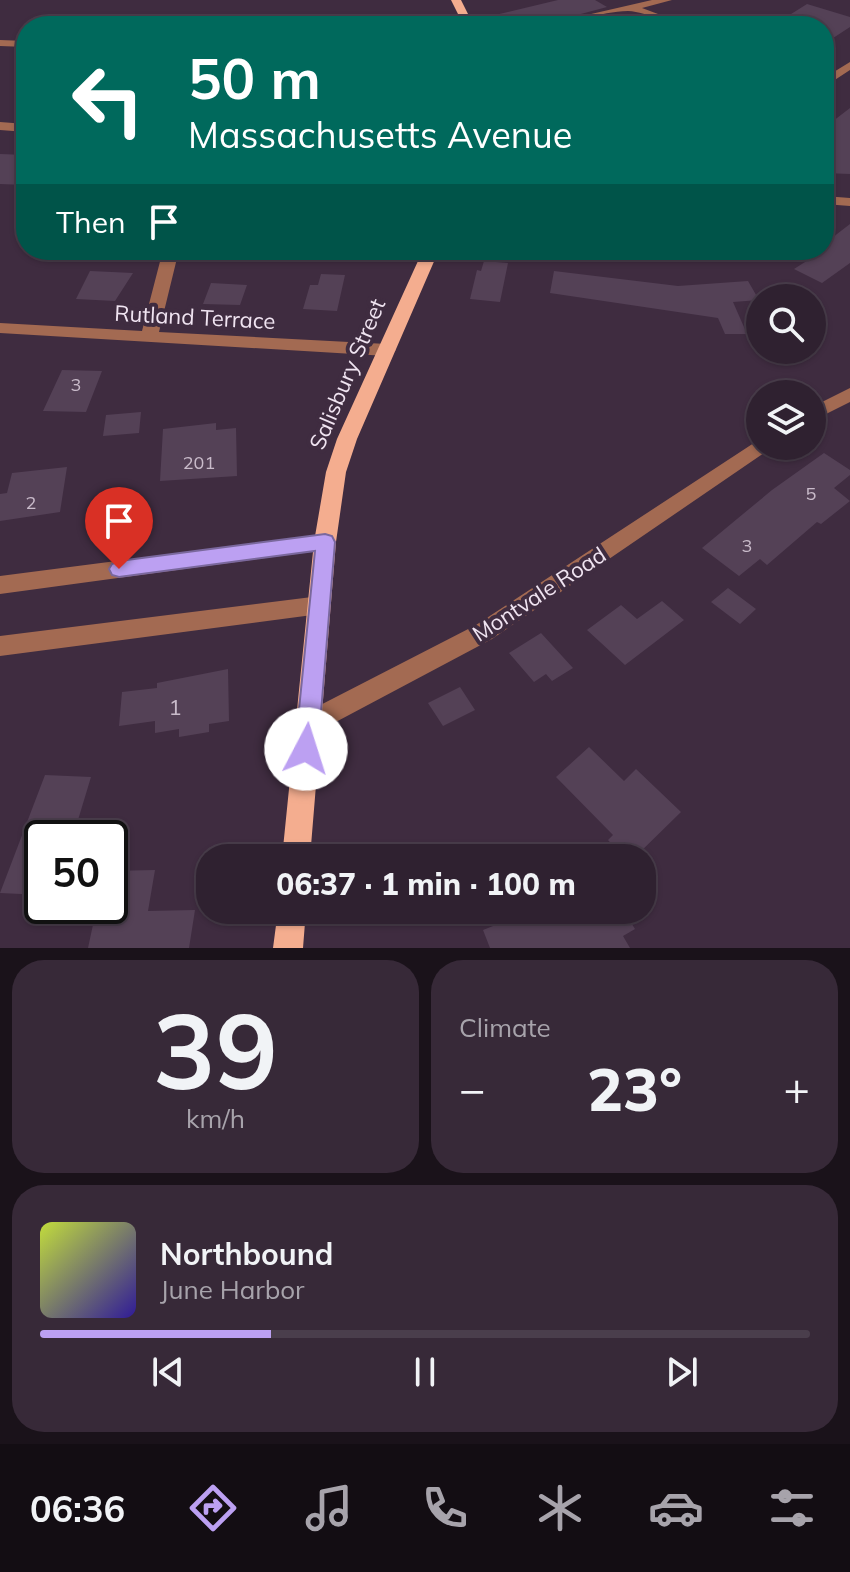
<!DOCTYPE html>
<html lang="en">
<head>
<meta charset="utf-8">
<style>
	body { margin:0; font-family:Mulish,sans-serif; background:#372938; color:#f1f3f6; height:100vh; display:flex; flex-direction:column; font-size:30px; white-space:nowrap }
	* { box-sizing:border-box; margin:0 }
	p { font-size:26px; color:#a7a3ab }
	.icon { flex:none; width:44px; height:44px; fill:none; stroke:currentColor; stroke-width:2; stroke-linecap:round; stroke-linejoin:round }
	.map { position:relative; height:948px; overflow:hidden }
	.panel { display:flex; flex-direction:column; gap:12px; padding:12px; background:#1a121a; flex:1 }
	.panel>* { flex:none }
	.top-card { position:absolute; left:16px; top:16px; width:818px; height:244px; border-radius:32px; box-shadow:0 2px 6px #0004,0 0 0 2px #4a3e4c; background:#00695c; color:#fff; overflow:hidden }
	.fabs { position:absolute; left:746px; top:284px; display:grid; gap:16px }
	.fabs a { display:grid; place-items:center; width:80px; height:80px; border-radius:50%; background:#2f2130; box-shadow:0 2px 6px #0004,0 0 0 2px #4a3e4c; font-size:40px }
	.speed { position:absolute; left:24px; top:820px; display:flex; gap:16px; font-size:40px; font-weight:700; text-align:center }
	.speed>* { display:grid; place-content:center; width:104px; height:104px; border-radius:50%; background:#2f2130; box-shadow:0 2px 6px #0004,0 0 0 2px #4a3e4c; line-height:1 }
	.speed .limit { border:4px solid #111; border-radius:12px; background:#fff; color:#111 }
	.pin { position:absolute; display:grid; place-items:center; width:68px; height:68px; color:#fff; margin:-82px -34px; border-radius:50% 50% 50% 0; rotate:-45deg; box-shadow:0 0 8px #0007 }
	.pin .icon { rotate:45deg }
	.me { position:absolute; width:88px; margin:-44px; rotate:5deg; stroke-linejoin:round; filter:drop-shadow(0 0 6px #0008) }
	.turn { display:flex; align-items:center; gap:28px; height:168px; padding:0 40px; font-size:36px }
	.turn .icon { width:104px; height:104px; stroke-width:2.5 }
	.turn b { display:block; font-size:56px; line-height:68px }
	.then { display:flex; align-items:center; height:76px; padding:0 40px; background:#0003; gap:16px; font-size:30px }
	.big { font-size:60px; font-weight:800; line-height:1.1 }
	.panel .tile { flex:1; display:flex; flex-direction:column; justify-content:center; gap:12px; min-width:0; padding:0 28px; border-radius:32px; background:#372938 }
	.panel .dial { align-items:center; gap:0 }
	.dial b { font-size:104px; line-height:1 }
	.song { display:flex; align-items:center; gap:24px }
	.cover { width:96px; height:96px; border-radius:12px; background:linear-gradient(135deg,hsl(70 70% 55%),hsl(250 70% 35%)) }
	.played { height:8px; border-radius:4px; background:linear-gradient(90deg,#bca0f2 30%,#4a3e4c 30%) }
	.keys { display:flex; justify-content:space-around; direction:ltr }
	.heat { display:flex; justify-content:space-between; align-items:center; font-size:44px; direction:ltr }
	.panel .tiles { flex:1; display:grid; gap:12px; grid-template-columns:1fr 1fr }
	.tile:last-child { grid-column:span 2 }
	.trip { position:absolute; left:196px; top:844px; width:460px; height:80px; border-radius:32px; background:#2f2130; box-shadow:0 2px 6px #0004,0 0 0 2px #4a3e4c; font-weight:800; line-height:80px; text-align:center }
	.tabs { display:flex; height:128px; justify-content:space-around; align-items:center; background:#130d13; color:#a7a3ab }
	.tabs .icon { width:56px; height:56px }
	.tabs .selected { color:#bca0f2 }
	.tabs b { font-size:36px; color:#f1f3f6 }
	.map>svg:first-child { display:block }
	.building { fill:#544156 }
	.lines { fill:none; stroke-linecap:round; stroke-linejoin:round }
	.minor { fill:#a36a52; fill-rule:evenodd }
	.major { fill:#f4ad8f; fill-rule:evenodd }
	.route { fill:#bca0f2; stroke:#7a689d; stroke-width:2 }
	.labels { text-anchor:middle; stroke-width:8; stroke-linejoin:round; paint-order:stroke }
	.number-label { font-size:18px; fill:#c9bbca }
	.street-label { font-size:22px; fill:#f0e4f1; stroke:#3f2c40 }
	.near-number-label { font-size:22px; fill:#c9bbca }
</style>
</head>
<body>
<div class="map">
<svg width="850" height="948" viewBox="0 0 850 948">
	<rect width="100%" height="100%" fill="#3f2c40"/>
	<!-- building -->
	<path class="building" d="M558,0H595L607,7L536,26H492L491,16Z
		M807,4L850,17V27L824,44V26H772Z
		M619,15L638,26H565L607,16Z
		M850,108V174L824,173V128Z
		M0,154L26,155V185L0,184Z
		M850,224V263L822,283L794,269L824,250V244Z
		M484,261L508,263L500,302L470,299L477,270L481,271Z
		M90,271L133,273L115,301L76,299Z
		M554,271L678,286L748,281L759,300L733,302L747,334H725L718,318L550,293Z
		M321,274L345,275L337,311L303,309L310,285H318Z
		M211,283L247,285L240,305L203,304Z
		M62,370L102,371L86,412L43,411Z
		M141,412L139,433L103,436L106,415Z
		M216,423V430L236,428L237,476L160,481L163,429Z
		M824,453L850,470V475L834,488L850,501L821,524L817,522L767,565L760,559L739,576L702,548L772,490Z
		M67,467L60,512L0,521V494L7,493L12,473Z
		M728,588L756,609L740,624L711,602Z
		M662,601L684,620L625,665L587,630L621,605L637,619Z
		M541,633L573,668L552,681L546,674L534,682L509,653Z
		M228,669L229,721L209,724V732L179,737V729L155,733V721L119,726L122,692L157,688V683Z
		M460,687L475,710L443,726L428,703Z
		M589,747L624,781L636,769L681,812L634,858H624L608,840L613,835L556,777Z
		M45,775L91,777L78,820H68L63,836L42,834V895L0,893Z
		M155,870L148,911L195,910L189,948H88L97,906H110V871Z
		M510,910H623L635,929L623,936L630,948H490L483,930L508,920Z"/>
	<g class="lines">
		<!-- minor -->
		<path class="minor" d="M652,0H672L642,8L690,26C668,26 649,12 628,11C600,11 570,26 539,26Z
			M0,40L26,41V47L0,46Z
			M850,62V70L824,87V78Z
			M0,122L26,124V132L0,130Z
			M824,196L850,198V206L824,204Z
			M163,250H179L159,332L387,344L396,350L387,356L0,333V323L142,331Z
			M649,250H749L746,253C724,259 667,264 649,250Z
			M850,388V402L812,421V407Z
			M760,439V446H770L767,451L492,639L317,732L308,736L299,732L295,724L299,716L476,625Z
			M325,534L333,536L336,542L333,548L325,550L0,594V576Z
			M320,596L328,598L331,605L328,612L320,614L0,656V636Z"/>
		<!-- major -->
		<path class="major" d="M451,0H461L474,26H464Z
			M423,250H439L357,439L346,472L336,542L310,858H282L314,542L326,472L337,439Z
			M278,910H306L303,948H273Z"/>
	</g>
	<!-- route -->
	<path class="route" d="M325,534L332,536L335,542L318,749L314,757L306,760L298,757L295,749L315,551L119,577L112,575L109,569L112,564L119,561Z"/>
	<g class="labels">
		<!-- number labels -->
		<g class="number-label">
			<text x="76" y="391">3</text>
			<text x="199" y="469">201</text>
			<text x="811" y="500">5</text>
			<text x="31" y="509">2</text>
			<text x="747" y="552">3</text>
		</g>
		<!-- street labels -->
		<g class="street-label">
			<text transform="translate(195 317) rotate(3)" y="8">Rutland Terrace</text>
			<text transform="translate(347 374) rotate(-67)" y="8">Salisbury Street</text>
			<text transform="translate(539 594) rotate(-33)" y="8">Montvale Road</text>
		</g>
		<!-- near-number labels -->
		<g class="near-number-label">
			<text x="175" y="715">1</text>
		</g>
	</g>
</svg>
<div class="fabs">
<a><svg class="icon" aria-label="search" viewBox="0 0 24 24"><circle cx="10" cy="10" r="6"/><path d="M15 15l6 6"/></svg></a>
<a><svg class="icon" aria-label="layers" viewBox="0 0 24 24"><path d="M12 4l9 5-9 5-9-5zM3 14l9 5 9-5"/></svg></a>
</div>
<div class="speed"><div class="limit">50</div></div>
<div class="pin" style="left:119px;top:569px;background:#d93025"><svg class="icon" aria-label="arrive" viewBox="0 0 24 24"><path d="M6 21V4h12l-3 4 3 4H6"/></svg></div>
<svg class="me" style="left:306px;top:749px" viewBox="-20 -20 40 40"><circle r="19" fill="#fff"/><path d="M0-13L10 11 0 6-10 11z" fill="#bca0f2"/></svg>
<div class="trip">06:37 · 1 min · 100 m</div>
<div class="top-card">
<div class="turn"><svg class="icon" aria-label="left" viewBox="0 0 24 24"><path d="M17 20v-9H6M10 6l-5 5 5 5"/></svg><div><b>50 m</b>Massachusetts Avenue</div></div>
<div class="then">Then<svg class="icon" aria-label="arrive" viewBox="0 0 24 24"><path d="M6 21V4h12l-3 4 3 4H6"/></svg></div>
</div>
</div>
<section class="panel">
<div class="tiles">
<div class="tile dial"><b>39</b><p>km/h</p></div>
<div class="tile"><p>Climate</p>
<div class="heat"><a>−</a><b class="big">23°</b><a>+</a></div>
</div>
<div class="tile">
<div class="song"><i class="cover"></i><div><b>Northbound</b><p>June Harbor</p></div></div>
<div class="played"></div>
<div class="keys"><svg class="icon" aria-label="previous" viewBox="0 0 24 24"><path d="M18 5L8 12l10 7zM5 5v14"/></svg><svg class="icon" aria-label="pause" viewBox="0 0 24 24"><path d="M8 5v14M16 5v14"/></svg><svg class="icon" aria-label="next" viewBox="0 0 24 24"><path d="M6 5l10 7-10 7zM19 5v14"/></svg></div>
</div>
</div>
</section>
<nav class="tabs">
<b>06:36</b>
<svg class="icon selected" aria-label="directions" viewBox="0 0 24 24"><path d="M12 3l9 9-9 9-9-9zM9 14v-3h6M13 9l2 2-2 2"/></svg>
<svg class="icon" aria-label="music" viewBox="0 0 24 24"><path d="M9 18V5l10-2v13"/><circle cx="6" cy="18" r="3"/><circle cx="16" cy="16" r="3"/></svg>
<svg class="icon" aria-label="phone" viewBox="0 0 24 24"><path d="M5 4h4l2 5-3 2q2 4 5 5l2-3 5 2v4C11 20 4 13 5 4z"/></svg>
<svg class="icon" aria-label="climate" viewBox="0 0 24 24"><path d="M12 3v18M4 7l16 10M4 17L20 7"/></svg>
<svg class="icon" aria-label="car" viewBox="0 0 24 24"><path d="M5 17H2v-5l4-1 3-4h7l3 4 3 1v5h-3M9 17h6M6 11h13"/><circle cx="7" cy="17" r="2"/><circle cx="17" cy="17" r="2"/></svg>
<svg class="icon" aria-label="filters" viewBox="0 0 24 24"><path d="M4 7h16M4 17h16"/><circle cx="9" cy="7" r="2"/><circle cx="15" cy="17" r="2"/></svg>
</nav>
</body>
</html>
